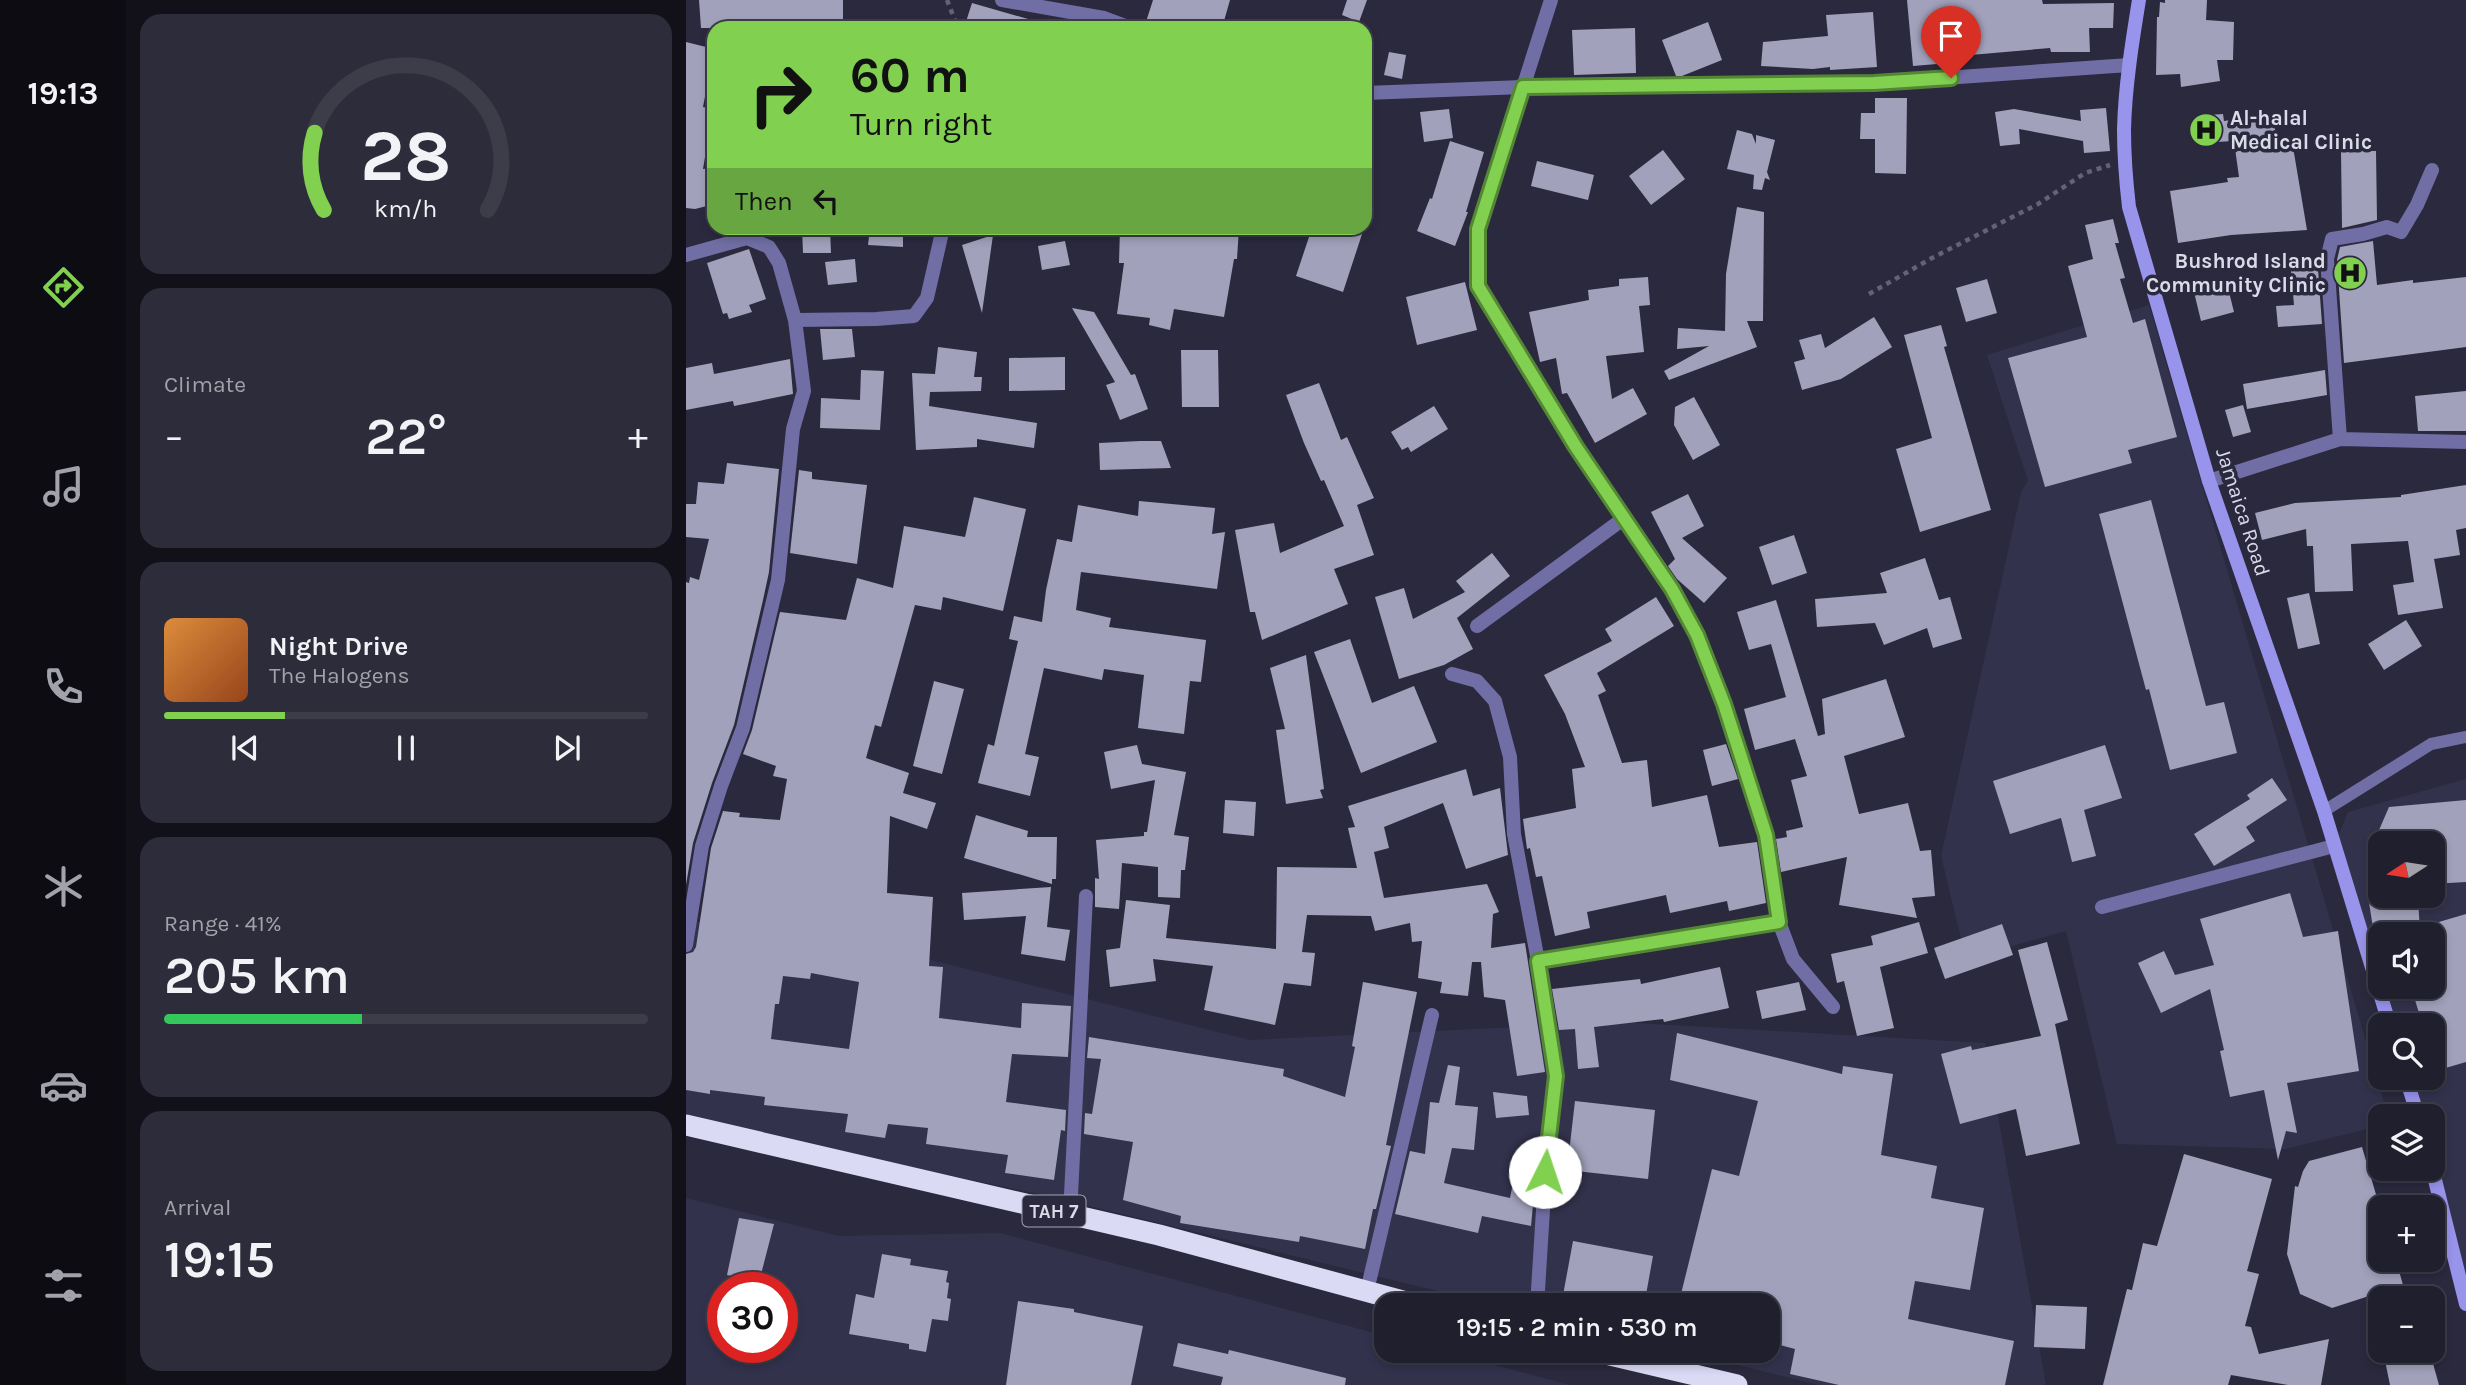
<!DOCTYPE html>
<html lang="en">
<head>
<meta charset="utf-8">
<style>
	body { margin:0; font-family:Karla,sans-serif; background:#2d2c3a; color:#f1f3f6; height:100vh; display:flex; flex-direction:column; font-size:26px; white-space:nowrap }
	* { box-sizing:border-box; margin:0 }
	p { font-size:23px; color:#a2a2aa }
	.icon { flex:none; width:38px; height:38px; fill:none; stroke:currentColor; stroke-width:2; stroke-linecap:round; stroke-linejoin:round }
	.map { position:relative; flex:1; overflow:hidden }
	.details { display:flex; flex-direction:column; gap:14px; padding:14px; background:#121119; width:560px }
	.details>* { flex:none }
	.guide { position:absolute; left:21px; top:21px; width:665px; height:214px; border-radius:21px; box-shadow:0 4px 10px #0003,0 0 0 2px #3d3d4a; background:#81d050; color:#111; overflow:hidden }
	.needle { width:46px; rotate:258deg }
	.buttons { position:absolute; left:1682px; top:831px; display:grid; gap:14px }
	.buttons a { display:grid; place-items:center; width:77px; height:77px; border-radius:14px; background:#201f2e; box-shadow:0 4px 10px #0003,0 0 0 2px #3d3d4a; font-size:35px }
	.speed { position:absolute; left:21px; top:1272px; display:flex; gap:14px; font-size:35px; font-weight:700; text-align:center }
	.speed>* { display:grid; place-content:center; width:91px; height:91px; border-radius:50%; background:#201f2e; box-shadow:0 4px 10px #0003,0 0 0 2px #3d3d4a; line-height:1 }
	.speed .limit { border:10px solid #d22; background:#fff; color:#111 }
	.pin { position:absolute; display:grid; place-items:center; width:60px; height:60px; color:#fff; margin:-72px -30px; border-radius:50% 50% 50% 0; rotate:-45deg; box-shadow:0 0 7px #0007 }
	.pin .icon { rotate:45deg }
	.me { position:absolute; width:77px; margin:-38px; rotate:4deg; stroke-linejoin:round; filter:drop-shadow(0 0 5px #0008) }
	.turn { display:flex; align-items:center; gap:24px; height:147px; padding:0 28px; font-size:32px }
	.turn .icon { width:91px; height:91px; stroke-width:2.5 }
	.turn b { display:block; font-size:49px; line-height:60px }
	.then { display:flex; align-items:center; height:66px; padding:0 28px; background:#0003; gap:14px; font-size:26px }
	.big { font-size:52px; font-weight:600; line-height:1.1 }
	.details .card { flex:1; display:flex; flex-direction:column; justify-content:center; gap:10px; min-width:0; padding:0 24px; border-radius:21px; background:#2d2c3a }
	.details .dial { align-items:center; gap:0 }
	.dial svg { height:182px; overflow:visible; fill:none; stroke:#3d3d4a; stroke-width:7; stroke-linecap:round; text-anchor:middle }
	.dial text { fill:#f1f3f6; stroke:none }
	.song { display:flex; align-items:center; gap:21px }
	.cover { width:84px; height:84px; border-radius:10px; background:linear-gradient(135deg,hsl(30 70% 55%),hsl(20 70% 35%)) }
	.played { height:7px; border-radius:4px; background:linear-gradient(90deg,#81d050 25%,#3d3d4a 25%) }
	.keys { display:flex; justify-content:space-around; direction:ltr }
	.heat { display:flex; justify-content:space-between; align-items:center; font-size:38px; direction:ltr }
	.charge { height:10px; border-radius:5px; background:linear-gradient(90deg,#34c759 41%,#3d3d4a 0) }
	.trip { position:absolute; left:688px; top:1293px; width:406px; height:70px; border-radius:21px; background:#201f2e; box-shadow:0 4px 10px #0003,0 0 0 2px #3d3d4a; font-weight:600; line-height:70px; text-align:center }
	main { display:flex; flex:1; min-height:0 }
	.menu { display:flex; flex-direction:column; width:126px; justify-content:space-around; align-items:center; background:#0d0c12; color:#a2a2aa }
	.menu .icon { width:49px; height:49px }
	.menu .active { color:#81d050 }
	.menu b { font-size:32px; color:#f1f3f6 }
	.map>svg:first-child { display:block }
	.built { fill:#33324d; fill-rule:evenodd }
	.building { fill:#a1a1bb; fill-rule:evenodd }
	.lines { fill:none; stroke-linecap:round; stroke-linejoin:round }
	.path { stroke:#646376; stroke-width:4.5; stroke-dasharray:5 5; stroke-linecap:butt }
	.lane { stroke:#716ea5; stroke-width:12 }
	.street { stroke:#716ea5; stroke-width:14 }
	.secondary { stroke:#9893eb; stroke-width:14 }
	.highway { stroke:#dadaf5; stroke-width:21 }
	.route-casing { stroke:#548734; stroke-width:18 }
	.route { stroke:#81d050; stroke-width:12 }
	.labels { text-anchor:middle; stroke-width:7; stroke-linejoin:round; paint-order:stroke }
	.shield { fill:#2a293e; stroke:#a5a5b5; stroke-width:2 }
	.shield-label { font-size:19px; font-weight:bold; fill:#dadae8 }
	.poi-label { font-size:21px; font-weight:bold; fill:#dadae8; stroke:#2a293e; text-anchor:start }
	.street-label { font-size:21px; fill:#dadae8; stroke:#2a293e }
</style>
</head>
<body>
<main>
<nav class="menu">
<b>19:13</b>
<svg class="icon active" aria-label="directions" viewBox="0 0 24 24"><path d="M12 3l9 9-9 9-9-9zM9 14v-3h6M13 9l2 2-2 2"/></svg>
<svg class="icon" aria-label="music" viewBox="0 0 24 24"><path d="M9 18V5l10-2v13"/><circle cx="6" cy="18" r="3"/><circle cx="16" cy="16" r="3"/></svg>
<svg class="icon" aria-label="phone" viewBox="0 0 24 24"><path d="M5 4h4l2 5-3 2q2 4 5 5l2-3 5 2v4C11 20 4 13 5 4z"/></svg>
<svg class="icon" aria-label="climate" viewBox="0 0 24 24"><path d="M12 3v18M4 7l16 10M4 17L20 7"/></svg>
<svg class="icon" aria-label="car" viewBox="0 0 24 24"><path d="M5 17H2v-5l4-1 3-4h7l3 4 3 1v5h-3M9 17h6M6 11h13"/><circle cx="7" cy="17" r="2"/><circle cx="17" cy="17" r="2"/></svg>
<svg class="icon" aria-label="filters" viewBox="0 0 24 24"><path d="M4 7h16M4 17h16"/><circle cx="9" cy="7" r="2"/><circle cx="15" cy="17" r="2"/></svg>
</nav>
<section class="details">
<div class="card dial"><svg viewBox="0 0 100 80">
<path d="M14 69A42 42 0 1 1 86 69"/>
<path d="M14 69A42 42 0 0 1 10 35" stroke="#81d050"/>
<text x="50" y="56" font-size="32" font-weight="700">28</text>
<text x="50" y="72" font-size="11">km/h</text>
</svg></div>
<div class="card"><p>Climate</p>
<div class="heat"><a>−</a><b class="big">22°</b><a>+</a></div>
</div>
<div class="card">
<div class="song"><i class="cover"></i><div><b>Night Drive</b><p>The Halogens</p></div></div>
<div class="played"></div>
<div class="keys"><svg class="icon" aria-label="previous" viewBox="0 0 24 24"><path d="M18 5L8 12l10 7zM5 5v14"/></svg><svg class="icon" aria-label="pause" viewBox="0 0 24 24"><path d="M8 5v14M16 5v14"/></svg><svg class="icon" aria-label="next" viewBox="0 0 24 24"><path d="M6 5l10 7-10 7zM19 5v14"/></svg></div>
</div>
<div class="card"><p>Range · 41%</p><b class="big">205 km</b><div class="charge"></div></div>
<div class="card"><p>Arrival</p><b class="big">19:15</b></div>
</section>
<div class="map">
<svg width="1780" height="1385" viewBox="0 0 1780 1385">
	<rect width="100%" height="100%" fill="#2a293e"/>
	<!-- built -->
	<path class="built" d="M1463,305L1702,1116H1694V1126L1599,1149L1431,1144L1380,931L1280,959L1255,856L1335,492L1342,481L1301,355Z
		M1780,779V1293L1746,1169V1116H1728L1717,1078H1746V1026L1701,1025L1648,846L1662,812ZM1694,844H1746V896H1694ZM1694,934H1746V987H1694Z
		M0,918L63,937L213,952L564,1040L933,1022L1299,1043L1360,1385H1133L994,1351H1082V1306L809,1305L362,1196L0,1120Z
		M0,1198L153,1236L314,1233L700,1336V1351H756L884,1385H0ZM37,1288H96V1348H37Z"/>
	<!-- building -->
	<path class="building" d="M13,0H157V28H15Z
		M467,0H544L536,28H458Z
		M661,0H681L673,22L656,15Z
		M1221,0H1356L1357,4L1428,3L1427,28H1403L1404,52H1365L1364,48L1250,58L1251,64L1227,66Z
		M1479,0H1521L1520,20L1548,22L1547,60H1531L1534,81L1495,87L1494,74L1470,75L1471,17H1473L1474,2L1479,3Z
		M286,3L356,23L355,28H278Z
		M1187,12L1191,67L1144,70V67L1127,69L1075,66L1077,42L1142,36L1140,15Z
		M1022,22L1036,60L996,76H990L976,40Z
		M949,28L950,73L888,75L886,30Z
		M0,42L28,49L17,107L27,109L17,169L28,167V197L20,198L21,206L9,209L0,208Z
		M703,52L720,55L716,79L698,75Z
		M1189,98H1221L1220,174L1189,173V139H1174L1175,113H1189Z
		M1420,108L1424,151L1398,153L1397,141L1333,129L1334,144L1314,146L1309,112L1328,109L1395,121L1394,110Z
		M763,109L767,138L738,142L734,112Z
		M1537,114L1538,121L1587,114L1591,144L1606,141L1621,230L1545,235L1492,243L1484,191L1542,182L1541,178L1553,177L1548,141L1512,143L1510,116Z
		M1051,130L1066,134L1070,144V135L1089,140L1081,172L1084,180L1079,178L1076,190L1067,189L1068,175L1041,169Z
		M764,141L798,152L780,212H782L769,246L731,231L744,198L746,199Z
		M977,150L999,179L965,205L943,176Z
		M1655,151H1690L1691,220L1656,228Z
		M851,161L908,175L902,200L845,186Z
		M1051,207L1078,212L1077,321H1061L1071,347L983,380L978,371L1023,346L991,349L992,328L1039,331L1040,274Z
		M1427,219L1433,243H1429L1439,278L1434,279L1447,323L1459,319L1491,437L1442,450L1446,463L1359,487L1322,358L1401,337L1382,266L1407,259L1399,225Z
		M116,228H144L145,253H117Z
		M184,228H217V247L182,245Z
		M434,228L510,231L511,228H553L551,259H548L538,317L488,309L484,330L463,325L464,318L431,314L438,263H433Z
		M626,228H678L657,292L610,276Z
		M307,235L296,313L276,245Z
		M379,241L384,265L356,270L352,246Z
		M1687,241L1691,285L1727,280V283L1780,277V347L1658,363L1651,260L1654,247Z
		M63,249L80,299L63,305L66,312L43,319L41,313L37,314L21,263Z
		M169,259L171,282L142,285L139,262Z
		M1632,269L1636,324L1592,327L1590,306L1608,305L1605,271Z
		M962,277L964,305L953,306L958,352L920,356L926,399L947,388L961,414L909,443L881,393L876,394L870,358L854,362L843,312L903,300L902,290L933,286V279Z
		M1301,279L1311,313L1280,322L1270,288Z
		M779,282L791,330L731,345L720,297Z
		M1541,284L1548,312L1515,321L1508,292Z
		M386,308L408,312L445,375L449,374L462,409L434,420L420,385L429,382Z
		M1188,317L1206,347L1155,379L1116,390L1108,362L1119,359L1113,340L1135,334L1139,348Z
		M1255,325L1261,346L1258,347L1305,510L1234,532L1210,449L1246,438L1218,335Z
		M134,329H166L169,357L137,360Z
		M252,347L291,352L288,377H296L295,391L244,392L243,406L351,423L348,448L291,439V447L230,450L226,373L249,374Z
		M495,350H532L533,407H496Z
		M379,357V390L323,391V358Z
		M104,359L107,394L48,406L47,401L0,410V368L26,363L28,374Z
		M175,370L198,371L194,430L134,428L135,398L174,400Z
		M1639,370L1641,395L1561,409L1557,384Z
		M633,383L655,440L661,437L688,498L671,505L688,555L648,569L662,604L576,640L569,612H564L549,530L588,523L594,553L658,526L638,480L635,481L618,443L600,395Z
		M1780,391V431H1732L1729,396Z
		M1008,397L1034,445L1007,460L988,425L989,407Z
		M1557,405L1565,432L1547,437L1539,410Z
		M748,406L762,429L725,452L722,447L716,450L705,432Z
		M454,441H475L485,468L414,470L413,443Z
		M41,463L93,469L83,572L77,600L48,725L26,783L7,843L0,885V582L3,583L4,577L13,580L23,539L0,537V504H10L12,482L38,484Z
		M113,470L126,472V479L181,485L171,564L104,553Z
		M1780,485V528L1770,530L1774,555L1748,559L1757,608L1712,615L1707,585L1728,582L1722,541L1665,544L1667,591L1629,592L1627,546H1621L1620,529L1576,540L1569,513L1609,503L1715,497V495Z
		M1002,494L1018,526L996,538L1041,578L1018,603L991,579L982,566L989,559L965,512Z
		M288,497L340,509L317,611L257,597L255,610L229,605L195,727L189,725L180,758L223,773L217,793L250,803L241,829L204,816L201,893L247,897L243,966L257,967L253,1018L335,1028L336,1003L385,1006L382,1057L326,1054L320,1102L380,1110L379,1131L375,1130L368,1180L319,1173L322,1155L240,1144L242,1128L202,1124L199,1138L159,1132L162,1114L78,1105L79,1097L24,1090V1094L0,1090V954L7,952L10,947L25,848L37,811L54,813L53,817L94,820L101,779L87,776L90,766L57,754L66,730L94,612L160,620L171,578L207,588L218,526L279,537ZM125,973L173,982L163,1049L85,1039L89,1004H93L97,976L124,979Z
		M1465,500L1520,706L1538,702L1551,753L1484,770L1463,689L1460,690L1413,514Z
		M453,501L529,508L526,534L539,532L531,589L395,572L390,610L425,618L423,627L520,640L515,682L504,681L498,734L452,728L458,675L418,669L416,680L358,668L339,754L353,757L344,796L292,783L302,744L308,746L332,641L323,639L328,616L356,622L360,590L371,539L386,542L392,505L452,516Z
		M1108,535L1121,573L1086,585L1073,547Z
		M806,553L824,576L771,618L787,649L758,665L713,679L689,597L718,588L727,619L779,592L770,581Z
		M1239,558L1253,600L1264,597L1276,639L1247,648L1241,628L1198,645L1189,623L1131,627L1129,599L1201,593L1194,573Z
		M1623,593L1634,644L1612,649L1601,598Z
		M970,597L988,626L911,673L920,691L912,695L936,763L961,760L966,807L1021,795L1033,847L1071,842L1080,903L1043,911L1041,901L984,913L980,895L901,912L904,928L869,936L856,876L850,877L844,848L841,849L837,819L890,808L886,769L899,767L879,714L858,675L926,641L919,629Z
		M1090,600L1132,736L1139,734L1136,699L1200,679L1219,737L1158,756L1173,814L1222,803L1234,851L1245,850L1249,896L1226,898L1231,918L1153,905L1161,857L1095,872L1090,839L1101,837L1100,831L1117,827L1105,780L1121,776L1109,739L1069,750L1058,709L1100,697L1085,644L1063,650L1051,612Z
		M1720,620L1736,646L1698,670L1682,644Z
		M664,639L686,703L728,686L751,742L675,773L628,652Z
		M620,655L638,789L634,790L637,798L600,804L590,730L599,729L584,668Z
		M248,681L278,689L256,774L227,766Z
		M1040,744L1052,779L1026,786L1017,750Z
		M451,745L456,764L500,772L488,835L503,837L499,870H495L494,898L472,897V867L436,863L433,909L409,907V878L413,879L410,840L458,836V832H461L469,780L425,789L418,752Z
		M1419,745L1436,798L1398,810L1410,856L1386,862L1375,818L1324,834L1307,781Z
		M780,769L787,796L814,788L822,855L780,869L757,803L698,827L703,848L688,852L698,898L801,884L813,912L807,914L805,948L839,943L859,1072L831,1076L819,1000L798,997L795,962H786L782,996L754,993L756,982L732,978L736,941L726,942L724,923L689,931L685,916L621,915L616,952L629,953L625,986L598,983L589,1025L518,1010L527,966L467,959L470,981L424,987L420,950L434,948L440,900L484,905L480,938L590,949L591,867L671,868L662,828L669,827L662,806Z
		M1586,778L1601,800L1560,827L1569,841L1528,866L1508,834L1564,799L1561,795Z
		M539,800L570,802L568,836L537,833Z
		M1780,800V882L1746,884V844H1687L1703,807Z
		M290,815L342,831L341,837H371L370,879H366V884L278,858Z
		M365,887L361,927L384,930L379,961L335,954L340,916L278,920L276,893Z
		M1604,893L1617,937L1652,931L1673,1071L1601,1083L1611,1133L1600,1131L1592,1160L1578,1090L1544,1097L1534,1051L1538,1050L1524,989L1475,1013L1452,963L1478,951L1489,975L1528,965L1514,919Z
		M1682,896H1732L1734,934H1688Z
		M1780,914V1062L1746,1072V1026H1737L1725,987H1746V924Z
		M1233,922L1242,953L1194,967L1208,1028L1171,1036L1158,981L1151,983L1145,954L1187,945L1185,936Z
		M1316,924L1327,955L1259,979L1248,948Z
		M1361,942L1382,1020L1369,1024L1394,1144L1340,1156L1330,1109L1274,1124L1255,1054L1285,1046L1286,1050L1355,1036L1332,950Z
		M1034,967L1043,1008L978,1022L977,1019L908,1027L913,1067L892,1069L889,1029L873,1030L866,989L954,979L955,984Z
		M677,982L731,992L700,1145L705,1146L690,1209H687L679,1249L614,1236L613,1242L494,1223L495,1216L437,1200L447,1142L398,1134L399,1113L406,1114L415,1059L401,1058L403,1037L598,1069L597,1076L659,1097L669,1047L666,1046Z
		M1113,982L1120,1010L1076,1019L1070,991Z
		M991,1033L1156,1074L1157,1066L1207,1074L1195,1155L1251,1166L1245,1198L1298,1208L1284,1290L1229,1281L1222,1319L1328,1341L1319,1385H1153L1104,1374L1109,1349L1082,1342V1306H992L1026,1169L1053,1176L1072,1101L984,1080Z
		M762,1065L774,1067L769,1105L792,1107L788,1150L766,1148L758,1183L824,1198L830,1169L850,1173L845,1226L796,1216L792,1233L709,1214L724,1151L739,1154L744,1102L753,1103Z
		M807,1092L841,1096L843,1115L810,1118Z
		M889,1101L969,1110L962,1179L881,1170Z
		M1676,1147L1694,1208V1260H1710L1717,1285L1646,1308L1614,1294L1601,1254L1609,1186L1612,1187L1617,1171L1623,1161Z
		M1498,1154L1586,1179L1561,1271L1573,1274L1559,1326L1565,1327L1573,1354L1643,1339L1635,1385H1602L1545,1375L1542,1385H1417L1441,1289L1446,1290L1457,1243L1471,1246Z
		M53,1218L88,1224L73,1282L41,1275Z
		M887,1241L967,1256L958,1306H875Z
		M196,1254L225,1259L224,1265L262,1271L260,1282L263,1283L261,1298L265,1299L262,1321L246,1319L240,1352L223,1349V1344L163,1334L170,1294L188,1298Z
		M332,1301L388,1309V1312L457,1326L445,1385H320Z
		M1350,1305L1401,1307L1399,1349L1348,1347Z
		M492,1343L542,1354L543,1350L660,1378L659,1385H535L537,1377L487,1366Z
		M1697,1351L1746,1360L1753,1385H1704Z"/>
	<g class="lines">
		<!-- path -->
		<path class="path" d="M261,0L272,28
			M1183,294L1246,258L1352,204L1399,173L1424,165"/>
		<!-- lane -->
		<path class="lane" d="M1638,811L1745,744L1780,737"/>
		<!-- street -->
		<path class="street" d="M316,0L418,18L445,28
			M865,0L792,228V286L890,447L986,589L1011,635L1029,678L1080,835L1093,922L1107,959L1147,1007
			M679,93L837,87L1188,83L1443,65
			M0,255L61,238L83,247L93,263L109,320L118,391L107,429L92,580L57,728L35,786L16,846L0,945
			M109,320L190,319L228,316L241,298L257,228
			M1654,439L1641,259L1646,239L1677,234L1701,227L1715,232L1731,205L1746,170
			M1523,481L1654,439L1780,442
			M791,626L937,519
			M766,674L791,681L809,701L824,757L828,834L852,961L870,1076L861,1146L851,1306
			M1416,907L1648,846
			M852,961L1093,922
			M384,1215L400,896
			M681,1291L746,1015"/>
		<!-- secondary -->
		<path class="secondary" d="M1453,0C1446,43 1439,87 1438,130C1438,156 1440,181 1443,207L1523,481L1638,811L1704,1026
			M1720,1078L1732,1116
			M1746,1168L1780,1304"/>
		<!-- highway -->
		<path class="highway" d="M0,1125L473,1235L735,1306
			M907,1351L1051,1385"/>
	</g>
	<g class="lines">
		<!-- route casing -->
		<g class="route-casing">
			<path id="route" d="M859,1172L870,1076L852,961L1093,922L1080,835L1038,704L1011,635L986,589L890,447L792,286V229L837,87L1188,83L1265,78"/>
		</g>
		<!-- route -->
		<use href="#route" class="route"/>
	</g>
	<!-- icons -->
	<defs>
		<g id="hospital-disc" transform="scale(1.75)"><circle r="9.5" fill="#81d050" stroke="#2a293e"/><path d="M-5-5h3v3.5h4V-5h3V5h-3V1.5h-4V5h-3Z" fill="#111"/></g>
	</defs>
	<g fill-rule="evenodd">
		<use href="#hospital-disc" x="1520" y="130"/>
		<use href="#hospital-disc" x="1664" y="273"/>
	</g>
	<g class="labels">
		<!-- shield labels -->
		<rect class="shield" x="336.5" y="1195.5" width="63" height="31" rx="5"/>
		<g class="shield-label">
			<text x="368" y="1218">TAH 7</text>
		</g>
		<!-- poi labels -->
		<g class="poi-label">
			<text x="1544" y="125">Al-halal<tspan x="1544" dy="24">Medical Clinic</tspan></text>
			<text x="1640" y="268" text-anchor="end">Bushrod Island<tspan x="1640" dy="24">Community Clinic</tspan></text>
		</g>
		<!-- street labels -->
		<g class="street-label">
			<text transform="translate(1557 512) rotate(72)" y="7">Jamaica Road</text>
		</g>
	</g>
</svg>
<div class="buttons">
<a><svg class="needle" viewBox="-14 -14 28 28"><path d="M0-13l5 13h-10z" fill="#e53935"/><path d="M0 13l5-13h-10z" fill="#a2a2aa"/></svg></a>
<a><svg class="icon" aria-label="sound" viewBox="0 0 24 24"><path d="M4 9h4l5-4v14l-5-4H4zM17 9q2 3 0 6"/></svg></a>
<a><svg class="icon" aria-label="search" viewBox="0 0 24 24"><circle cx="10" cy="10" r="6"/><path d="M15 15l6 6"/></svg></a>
<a><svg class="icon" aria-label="layers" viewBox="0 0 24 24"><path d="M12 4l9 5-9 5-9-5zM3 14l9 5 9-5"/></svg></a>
<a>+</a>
<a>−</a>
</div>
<div class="speed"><div class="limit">30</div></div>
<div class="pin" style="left:1265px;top:78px;background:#d93025"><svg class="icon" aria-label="arrive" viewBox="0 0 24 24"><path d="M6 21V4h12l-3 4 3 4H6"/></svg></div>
<svg class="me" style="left:859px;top:1172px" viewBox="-20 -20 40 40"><circle r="19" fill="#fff"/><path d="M0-13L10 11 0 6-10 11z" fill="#81d050"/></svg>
<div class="trip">19:15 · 2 min · 530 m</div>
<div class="guide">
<div class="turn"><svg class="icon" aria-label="right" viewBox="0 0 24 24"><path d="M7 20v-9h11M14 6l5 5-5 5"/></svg><div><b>60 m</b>Turn right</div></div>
<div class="then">Then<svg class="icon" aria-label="left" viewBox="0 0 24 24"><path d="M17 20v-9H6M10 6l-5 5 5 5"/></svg></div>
</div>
</div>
</main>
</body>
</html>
